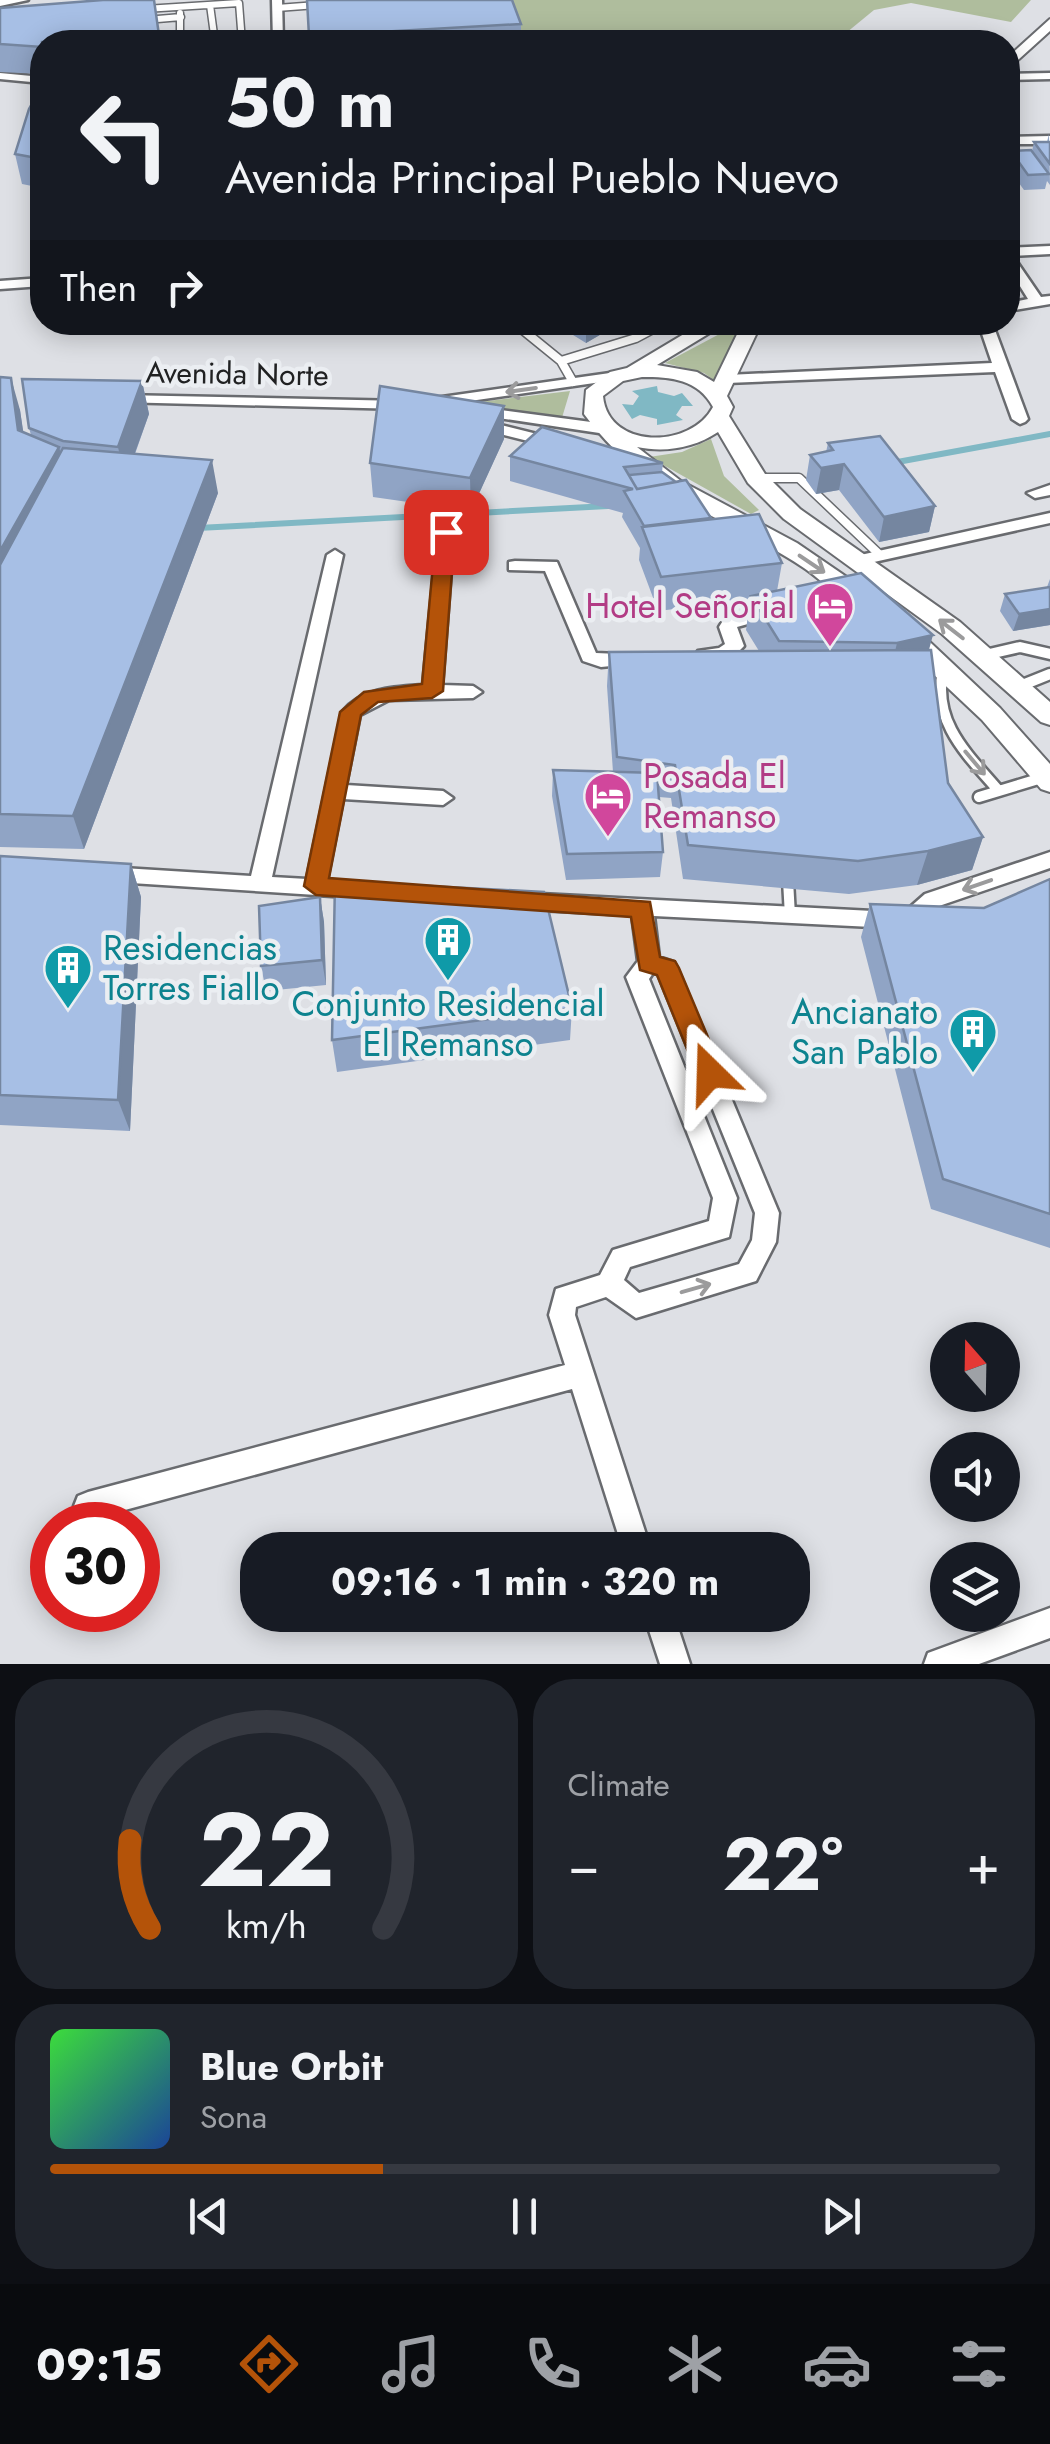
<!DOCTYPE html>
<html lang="en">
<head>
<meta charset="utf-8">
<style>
	body { margin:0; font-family:Jost,sans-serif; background:#20242c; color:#f1f3f6; height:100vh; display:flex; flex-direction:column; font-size:38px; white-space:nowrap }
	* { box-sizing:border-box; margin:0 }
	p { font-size:32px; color:#9ea1a6 }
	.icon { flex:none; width:55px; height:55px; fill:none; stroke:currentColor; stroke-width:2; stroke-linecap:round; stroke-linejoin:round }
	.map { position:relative; height:1664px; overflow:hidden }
	.drawer { display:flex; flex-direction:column; gap:15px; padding:15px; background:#0d0f14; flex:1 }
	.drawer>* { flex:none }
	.banner { position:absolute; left:30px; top:30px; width:990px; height:305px; border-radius:40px; box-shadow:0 5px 25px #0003; background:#171b24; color:#f1f3f6; overflow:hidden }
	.needle { width:65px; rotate:340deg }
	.controls { position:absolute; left:930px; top:1322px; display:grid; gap:20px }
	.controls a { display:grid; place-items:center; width:90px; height:90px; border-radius:50%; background:#171b24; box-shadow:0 5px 25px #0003; font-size:50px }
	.speed { position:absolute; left:30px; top:1502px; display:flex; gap:20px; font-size:50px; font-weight:700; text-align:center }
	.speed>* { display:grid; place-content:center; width:130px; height:130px; border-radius:50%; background:#171b24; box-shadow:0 5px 25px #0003; line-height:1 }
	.speed .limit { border:15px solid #d22; background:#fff; color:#111 }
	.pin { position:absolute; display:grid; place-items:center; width:85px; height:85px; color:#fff; margin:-42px; border-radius:20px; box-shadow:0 5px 15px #0006 }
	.me { position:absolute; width:110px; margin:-55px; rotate:338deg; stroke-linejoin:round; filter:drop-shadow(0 0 8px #0008) }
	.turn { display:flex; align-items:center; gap:35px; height:210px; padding:0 30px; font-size:45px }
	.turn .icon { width:130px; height:130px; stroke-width:2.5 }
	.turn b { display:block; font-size:70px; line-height:85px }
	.then { display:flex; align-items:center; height:95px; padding:0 30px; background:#0003; gap:20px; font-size:38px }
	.big { font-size:75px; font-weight:700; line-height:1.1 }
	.drawer .widget { flex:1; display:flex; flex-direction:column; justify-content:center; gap:15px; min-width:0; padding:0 35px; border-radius:40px; background:#20242c }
	.drawer .dial { align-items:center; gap:0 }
	.dial svg { height:260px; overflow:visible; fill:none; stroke:#363941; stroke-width:7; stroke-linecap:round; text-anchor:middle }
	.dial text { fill:#f1f3f6; stroke:none }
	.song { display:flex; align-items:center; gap:30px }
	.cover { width:120px; height:120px; border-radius:15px; background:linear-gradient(135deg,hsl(120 70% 55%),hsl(220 70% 35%)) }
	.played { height:10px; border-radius:5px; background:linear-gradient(90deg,#b45309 35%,#363941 35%) }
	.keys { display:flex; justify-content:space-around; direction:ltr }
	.heat { display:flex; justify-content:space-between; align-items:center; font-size:55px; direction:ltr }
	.drawer .tiles { flex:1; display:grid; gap:15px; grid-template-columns:1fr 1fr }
	.widget:last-child { grid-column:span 2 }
	.trip { position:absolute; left:240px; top:1532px; width:570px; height:100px; border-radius:40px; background:#171b24; box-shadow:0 5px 25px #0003; font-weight:700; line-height:100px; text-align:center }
	.menu { display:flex; height:160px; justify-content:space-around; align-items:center; background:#090b0e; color:#9ea1a6 }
	.menu .icon { width:70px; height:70px }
	.menu .selected { color:#b45309 }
	.menu b { font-size:45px; color:#f1f3f6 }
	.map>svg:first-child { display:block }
	.green { fill:#afbd9d }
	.water { fill:#80b8c4 }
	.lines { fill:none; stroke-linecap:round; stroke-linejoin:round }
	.stream { stroke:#80b8c4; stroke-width:6 }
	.service-far2-casing { stroke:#696b6f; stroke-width:9 }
	.service-far1-casing { stroke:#696b6f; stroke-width:11 }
	.service-casing { stroke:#696b6f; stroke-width:15 }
	.minor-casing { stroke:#696b6f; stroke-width:5 }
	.tertiary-casing { stroke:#696b6f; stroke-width:5 }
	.secondary-casing { stroke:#696b6f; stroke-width:4 }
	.service-far2 { stroke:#fff; stroke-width:6 }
	.service-far1 { stroke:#fff; stroke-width:8 }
	.service { stroke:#fff; stroke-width:10 }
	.minor { fill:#fff; fill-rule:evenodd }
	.tertiary { fill:#fff; fill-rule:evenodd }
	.secondary { fill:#fff; fill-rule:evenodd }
	.wall { fill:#90a4c5 }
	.shaded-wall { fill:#7586a0 }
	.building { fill:#a7bfe5; stroke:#7586a0; stroke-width:2.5 }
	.oneway { stroke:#9b9b9c }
	.route { fill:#b45309; stroke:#753606; stroke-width:2.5 }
	.labels { text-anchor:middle; stroke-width:9; stroke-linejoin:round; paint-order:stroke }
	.far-street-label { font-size:30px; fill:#202122; stroke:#ebeef2 }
	.hotel-label { font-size:35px; fill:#b23c85; stroke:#ebeef2; text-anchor:end }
	.culture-label { font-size:35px; fill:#0d838f; stroke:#ebeef2; text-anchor:start }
</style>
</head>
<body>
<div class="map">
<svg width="1050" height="1664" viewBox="0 0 1050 1664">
	<rect width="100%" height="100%" fill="#dee0e5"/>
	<!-- green -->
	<path class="green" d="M492,0H1031L1011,22L911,3L874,10L835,42H508Z
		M727,330L738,333L715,381L704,373L665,363Z
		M570,391L561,421L479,405L480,402Z
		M711,439L724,476L759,510L751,514L649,457L682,452Z"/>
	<!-- water -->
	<path class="water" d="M657,386L658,392L674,396L682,393L693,406H682L676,415L683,420L657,425V419L640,415L632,419L622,404L633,405L639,396L632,391Z"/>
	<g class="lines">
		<!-- stream -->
		<path class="stream" d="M892,463L1050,434
			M198,528L608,506"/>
		<!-- service-far2 casing -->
		<g class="service-far2-casing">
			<path id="service-far2" d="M210,5L215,42
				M277,8L317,5
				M145,9L239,3L242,42
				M180,13V42
				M146,20L181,17"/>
		</g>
		<!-- service-far1 casing -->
		<g class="service-far1-casing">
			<path id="service-far1" d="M513,322L561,361L573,382
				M561,361L636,338L666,322
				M757,478H799L880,555"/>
		</g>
		<!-- service casing -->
		<g class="service-casing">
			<path id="service" d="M985,655L1020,647L1050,654
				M943,671C932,722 967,754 998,790
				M1020,686L1050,674
				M979,797L1045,777
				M788,880L790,916"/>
		</g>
		<!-- minor casing -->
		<g class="minor-casing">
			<path id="minor" d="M272,0H282L283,42H273Z
				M0,73L42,77V83L0,79Z
				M1050,73V79L1008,80V74Z
				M1050,136V144H1008V137Z
				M1050,246V254L1013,256L1041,297L1050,296V304L1008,311V303L1028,299L1008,267V248Z
				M42,278V286L0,289V281Z
				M978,322H992L1028,419L1025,422L1020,424L1012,419L995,372L727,383L720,379L727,375L992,363Z
				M617,372L622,373V379L435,406L428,402L435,398Z
				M122,395L403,401L410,405L403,409L117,402L115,399Z
				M477,407L606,424L614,429L606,434L472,414V408Z
				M477,419L561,440L564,443L556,448L472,427V421Z
				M1050,485V495L1035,498L1027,493Z
				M1050,513V523L856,566L848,561L856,556Z
				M446,527L454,532L442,685L473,686L482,692L473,698L389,700L360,715L346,785L443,791L453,798L443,805L343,799L327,880L370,884L373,890L370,896L363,898L100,881L97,875L100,869L107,867L251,876L327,555L335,550L343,555L272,877L307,879L342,712C362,688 394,687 423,685L438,532Z
				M515,561L557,562L596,653L641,655L644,659L641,663L601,667L583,661L545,571L509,570V562Z
				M771,606L777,608L780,612L777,616L737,627L744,646C732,660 715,663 698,659L695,655L698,651L719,648L725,644L719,627L724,619Z
				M1050,852V868L939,906L916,926L909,928L901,924L892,928L654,916L659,957L674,962L677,968L779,1213L776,1242L756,1281L636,1318L606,1297L576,1307L575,1315L651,1550H623L572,1389L88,1520L78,1516L74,1506L78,1496L88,1492L565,1365L549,1315L556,1289L600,1275L613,1250L709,1221L713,1198L626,977L638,961L632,915L521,909L514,907L511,901L514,895L521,893L892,912L900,916L925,894ZM653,973L658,974L755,1213L752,1240L739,1264L639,1293L624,1280L630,1267L729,1237L737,1198L649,979Z
				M1050,1608V1638L979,1664H924L928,1653Z
				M644,1615H674L690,1664H660Z"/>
		</g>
		<!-- tertiary casing -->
		<g class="tertiary-casing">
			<path id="tertiary" d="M0,0H28L0,6Z"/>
		</g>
		<!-- secondary casing -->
		<g class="secondary-casing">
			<path id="secondary" d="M1050,19V31L1008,69V57Z
				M704,322H728L657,365L697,372L714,382L743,322H762L727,396L733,407L729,416L765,474L800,509L960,622L1050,702V725L1041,722L942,634L784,519L748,483L718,432C694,448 665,453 637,447L681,481L797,543L870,593L874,598L870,603C849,609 822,580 804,568C755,535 698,513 649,479C625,462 601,437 584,414L586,390L610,372L627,368ZM642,377C671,377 698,379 713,407C691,449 608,450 603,396L623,381Z
				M907,627L916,629L1000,708L1050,764V792L1041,789L982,720L898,641L895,635Z"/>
		</g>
		<!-- service-far2 -->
		<use href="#service-far2" class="service-far2"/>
		<!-- service-far1 -->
		<use href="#service-far1" class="service-far1"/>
		<!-- service -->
		<use href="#service" class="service"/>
		<!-- minor -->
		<use href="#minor" class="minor"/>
		<!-- tertiary -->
		<use href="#tertiary" class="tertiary"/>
		<!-- secondary -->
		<use href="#secondary" class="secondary"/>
	</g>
	<!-- wall -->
	<path class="wall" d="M308,0L521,24V42H310Z
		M0,8L42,42V74L0,72Z
		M42,86V188L22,184L15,154Z
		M1049,134L1050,185L1047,181L1045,189L1024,190L1008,168L1011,151H1032L1034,142H1047Z
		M552,322H622L586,343Z
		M0,377L20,410L23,432L31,435L29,428L142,381L149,414L135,454L218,493L84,849L0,847Z
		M504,406V439L471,511L373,497L370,463Z
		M828,443L935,506L929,532L879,542L839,490L816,494L806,480L810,455L826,452Z
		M510,456L663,463L662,472L710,519L782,563L777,591L929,650L948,783L983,837L972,870L917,885L849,894L683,879L671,798L659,797L663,852L660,877L566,880L552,796L553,770L613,772L607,686L609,652L759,651L746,630L750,600L658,611L639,560L640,548L622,517L623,513L510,481Z
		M1050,579V625L1013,631L1000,611L1005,594L1047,587Z
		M0,856L131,864L141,897L130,1131L0,1125Z
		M1050,879V1248L931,1209L861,937L870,904L984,908Z
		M320,897L324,922L326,985L266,991L261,966Z
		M572,1008L570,1040L337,1072L332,1040Z"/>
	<!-- shaded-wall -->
	<path class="shaded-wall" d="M586,322H622L586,343Z
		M11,378L20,410L28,463L18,430Z
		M142,381L149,414L125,480L118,447Z
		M504,406V439L471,511L470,478Z
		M59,447L68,480L0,605V551Z
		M212,460L218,493L84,849L73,816Z
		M844,464L839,490L816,494L821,468Z
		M935,506L929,532L879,542L884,517Z
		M1050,609V625L1013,631L1019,614Z
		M933,635L924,668L889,677L897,643Z
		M983,837L972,870L917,885L928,851Z
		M131,864L141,897L130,1131L118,1100Z
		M320,897L324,922L326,985L322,960Z"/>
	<!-- building -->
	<path class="building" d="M103,0H154L160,42H42V47L0,44V8Z
		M307,0H512L521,24L309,36Z
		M42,86V159L15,154L29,109Z
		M1034,142H1050V164Z
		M1031,150L1049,174L1028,175L1011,151Z
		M0,377L11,378L18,430L59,447L0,551Z
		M22,379L142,381L118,447L63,441L29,428Z
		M380,386L504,406L470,478L370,463Z
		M542,427L663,463L624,467L637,489L686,480L711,518L644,526L624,491L633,489L510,456Z
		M880,436L935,506L884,517L844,464L821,468L810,455L833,450L828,443Z
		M63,448L212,460L73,816L0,814V565Z
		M662,472L676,482L637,489L629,475Z
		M759,514L782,563L661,577L642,527Z
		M861,573L933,635L897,643L779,641L751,596Z
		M1050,587V609L1019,614L1005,594Z
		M931,650L948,783L983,837L928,851L858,861L688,845L675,765L617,757L609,652Z
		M553,770L657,773L663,852L567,854Z
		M0,856L131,864L118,1100L0,1095Z
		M1050,879V1214L943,1179L870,904L984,908Z
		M335,881L544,892L572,1008L332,1040Z
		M320,897L322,960L261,966L259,906Z"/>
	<!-- one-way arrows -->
	<defs><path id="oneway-shaft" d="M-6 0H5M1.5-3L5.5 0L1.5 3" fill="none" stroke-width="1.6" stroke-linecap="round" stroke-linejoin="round" transform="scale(2.5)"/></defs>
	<g class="oneway">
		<use href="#oneway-shaft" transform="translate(521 390) rotate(172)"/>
		<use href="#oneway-shaft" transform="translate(812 564) rotate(34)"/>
		<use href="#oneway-shaft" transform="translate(951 629) rotate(-142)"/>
		<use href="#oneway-shaft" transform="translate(975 763) rotate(50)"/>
		<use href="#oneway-shaft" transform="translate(977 885) rotate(161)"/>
		<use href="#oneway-shaft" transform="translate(696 1288) rotate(-16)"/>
	</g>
	<!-- route -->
	<path class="route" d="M446,527L455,532L443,691L432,698L378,702L361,715L329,878L650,902L660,957L675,961L679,968L723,1073L719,1081L710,1084L700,1081L657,975L640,970L631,917L316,895L304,886L340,712L364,692L422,684L436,532Z"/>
	<!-- icons -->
	<defs>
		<g id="hotel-pin" transform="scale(2.5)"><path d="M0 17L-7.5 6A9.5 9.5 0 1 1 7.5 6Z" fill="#d1479c" stroke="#ebeef2"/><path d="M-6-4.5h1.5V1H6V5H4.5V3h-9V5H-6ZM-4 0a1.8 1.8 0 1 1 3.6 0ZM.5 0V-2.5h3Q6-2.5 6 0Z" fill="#fff"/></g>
		<g id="building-pin" transform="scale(2.5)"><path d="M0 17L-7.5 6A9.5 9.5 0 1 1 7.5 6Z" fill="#0f9aa8" stroke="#ebeef2"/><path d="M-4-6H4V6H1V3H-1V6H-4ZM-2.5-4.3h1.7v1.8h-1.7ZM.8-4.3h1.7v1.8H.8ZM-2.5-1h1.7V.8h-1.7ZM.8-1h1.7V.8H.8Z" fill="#fff"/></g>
	</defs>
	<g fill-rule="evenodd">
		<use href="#hotel-pin" x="830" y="606"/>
		<use href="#hotel-pin" x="608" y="796"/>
		<use href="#building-pin" x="448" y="940"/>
		<use href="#building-pin" x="68" y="968"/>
		<use href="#building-pin" x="973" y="1032"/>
	</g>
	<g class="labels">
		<!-- far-street labels -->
		<g class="far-street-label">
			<text transform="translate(237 374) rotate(1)" y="10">Avenida Norte</text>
		</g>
		<!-- hotel labels -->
		<g class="hotel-label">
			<text x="795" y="618">Hotel Señorial</text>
			<text x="643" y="788" text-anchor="start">Posada El<tspan x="643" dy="40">Remanso</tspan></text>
		</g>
		<!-- culture labels -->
		<g class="culture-label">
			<text x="103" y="960">Residencias<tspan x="103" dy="40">Torres Fiallo</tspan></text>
			<text x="448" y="1016" text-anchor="middle">Conjunto Residencial<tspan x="448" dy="40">El Remanso</tspan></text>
			<text x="938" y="1024" text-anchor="end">Ancianato<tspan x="938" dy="40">San Pablo</tspan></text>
		</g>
	</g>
</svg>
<div class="controls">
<a><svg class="needle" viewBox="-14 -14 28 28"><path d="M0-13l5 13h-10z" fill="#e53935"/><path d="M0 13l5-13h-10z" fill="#9ea1a6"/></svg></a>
<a><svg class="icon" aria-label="sound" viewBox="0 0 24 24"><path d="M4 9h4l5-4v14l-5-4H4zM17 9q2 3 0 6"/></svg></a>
<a><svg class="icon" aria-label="layers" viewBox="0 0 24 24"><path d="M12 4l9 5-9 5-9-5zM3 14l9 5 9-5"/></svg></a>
</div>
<div class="speed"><div class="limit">30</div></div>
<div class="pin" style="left:446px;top:532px;background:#d93025"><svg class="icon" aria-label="arrive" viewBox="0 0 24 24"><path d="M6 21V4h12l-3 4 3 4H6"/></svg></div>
<svg class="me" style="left:710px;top:1073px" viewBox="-20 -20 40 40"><path d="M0-17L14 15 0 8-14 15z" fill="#b45309" stroke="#fff" stroke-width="4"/></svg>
<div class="trip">09:16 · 1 min · 320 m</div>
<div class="banner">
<div class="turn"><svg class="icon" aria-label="left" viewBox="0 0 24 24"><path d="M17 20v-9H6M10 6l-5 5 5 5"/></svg><div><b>50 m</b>Avenida Principal Pueblo Nuevo</div></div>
<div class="then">Then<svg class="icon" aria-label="right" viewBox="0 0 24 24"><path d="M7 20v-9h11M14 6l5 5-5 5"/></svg></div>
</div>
</div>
<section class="drawer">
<div class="tiles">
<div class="widget dial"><svg viewBox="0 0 100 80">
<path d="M14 69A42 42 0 1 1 86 69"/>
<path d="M14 69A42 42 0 0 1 8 42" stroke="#b45309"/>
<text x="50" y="56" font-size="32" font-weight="700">22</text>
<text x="50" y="72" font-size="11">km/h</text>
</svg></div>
<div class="widget"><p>Climate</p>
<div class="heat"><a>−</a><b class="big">22°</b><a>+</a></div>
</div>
<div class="widget">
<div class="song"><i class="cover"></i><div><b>Blue Orbit</b><p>Sona</p></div></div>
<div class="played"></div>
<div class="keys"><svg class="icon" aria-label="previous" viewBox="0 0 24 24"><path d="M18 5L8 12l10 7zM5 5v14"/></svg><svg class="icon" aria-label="pause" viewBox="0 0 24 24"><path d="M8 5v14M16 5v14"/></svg><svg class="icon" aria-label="next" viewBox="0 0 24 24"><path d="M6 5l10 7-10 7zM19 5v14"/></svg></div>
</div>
</div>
</section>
<nav class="menu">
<b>09:15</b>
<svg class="icon selected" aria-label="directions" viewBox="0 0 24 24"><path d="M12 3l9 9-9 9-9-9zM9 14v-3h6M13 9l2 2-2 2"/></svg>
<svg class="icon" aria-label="music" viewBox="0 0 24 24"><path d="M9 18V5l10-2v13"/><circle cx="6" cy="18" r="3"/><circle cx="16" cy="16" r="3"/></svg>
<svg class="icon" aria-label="phone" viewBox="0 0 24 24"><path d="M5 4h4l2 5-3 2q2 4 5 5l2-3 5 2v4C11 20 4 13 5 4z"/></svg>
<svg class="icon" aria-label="climate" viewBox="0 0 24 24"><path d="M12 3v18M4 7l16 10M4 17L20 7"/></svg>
<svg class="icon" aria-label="car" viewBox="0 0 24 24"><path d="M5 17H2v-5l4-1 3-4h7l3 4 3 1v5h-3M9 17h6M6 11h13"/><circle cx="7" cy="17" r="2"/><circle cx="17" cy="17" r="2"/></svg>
<svg class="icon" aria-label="filters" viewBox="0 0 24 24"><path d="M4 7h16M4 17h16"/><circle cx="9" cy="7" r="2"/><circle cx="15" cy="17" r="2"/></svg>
</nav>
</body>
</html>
